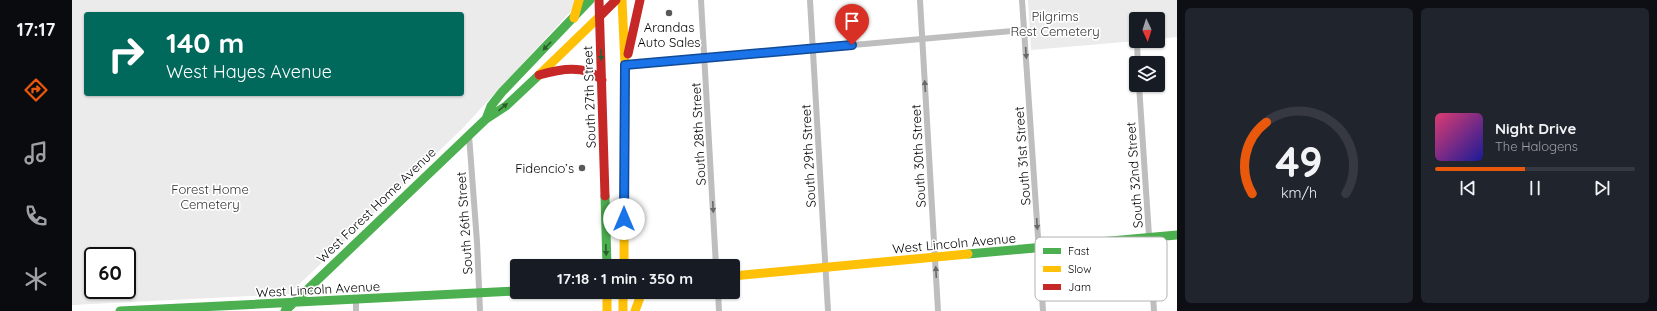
<!DOCTYPE html>
<html lang="en">
<head>
<meta charset="utf-8">
<style>
	body { margin:0; font-family:Quicksand,sans-serif; background:#20242c; color:#f1f3f6; height:100vh; display:flex; flex-direction:column; font-size:15px; white-space:nowrap }
	* { box-sizing:border-box; margin:0 }
	p { font-size:13px; color:#9ea1a6 }
	.icon { flex:none; width:22px; height:22px; fill:none; stroke:currentColor; stroke-width:2; stroke-linecap:round; stroke-linejoin:round }
	.map { position:relative; flex:1; overflow:hidden }
	.panel { display:flex; flex-direction:column; gap:8px; padding:8px; background:#0d0f14; width:480px }
	.panel>* { flex:none }
	.hud { position:absolute; left:12px; top:12px; width:380px; height:84px; border-radius:4px; box-shadow:0 1px 3px #0004; background:#00695c; color:#fff; overflow:hidden }
	.needle { width:26px; rotate:176deg }
	.buttons { position:absolute; left:1057px; top:12px; display:grid; gap:8px }
	.buttons a { display:grid; place-items:center; width:36px; height:36px; border-radius:4px; background:#171b24; box-shadow:0 1px 3px #0004; font-size:20px }
	.speed { position:absolute; left:12px; top:247px; display:flex; gap:8px; font-size:20px; font-weight:700; text-align:center }
	.speed>* { display:grid; place-content:center; width:52px; height:52px; border-radius:50%; background:#171b24; box-shadow:0 1px 3px #0004; line-height:1 }
	.speed .limit { border:2px solid #111; border-radius:6px; background:#fff; color:#111 }
	.pin { position:absolute; display:grid; place-items:center; width:34px; height:34px; color:#fff; margin:-41px -17px; border-radius:50% 50% 50% 0; rotate:-45deg; box-shadow:0 0 4px #0007 }
	.pin .icon { rotate:45deg }
	.me { position:absolute; width:44px; margin:-22px; rotate:0deg; stroke-linejoin:round; filter:drop-shadow(0 0 3px #0008) }
	.turn { display:flex; align-items:center; gap:14px; height:84px; padding:0 16px; font-size:18px }
	.turn .icon { width:52px; height:52px; stroke-width:2.5 }
	.turn b { display:block; font-size:28px; line-height:34px }
	.panel .widget { flex:1; display:flex; flex-direction:column; justify-content:center; gap:6px; min-width:0; padding:0 14px; border-radius:6px; background:#20242c }
	.panel .dial { align-items:center; gap:0 }
	.dial svg { height:104px; overflow:visible; fill:none; stroke:#363941; stroke-width:7; stroke-linecap:round; text-anchor:middle }
	.dial text { fill:#f1f3f6; stroke:none }
	.song { display:flex; align-items:center; gap:12px }
	.cover { width:48px; height:48px; border-radius:6px; background:linear-gradient(135deg,hsl(340 70% 55%),hsl(240 70% 35%)) }
	.played { height:4px; border-radius:2px; background:linear-gradient(90deg,#ea580c 45%,#363941 45%) }
	.keys { display:flex; justify-content:space-around; direction:ltr }
	.panel .tiles { flex:1; display:grid; gap:8px; grid-template-columns:repeat(2,1fr) }
	.trip { position:absolute; left:438px; top:259px; width:230px; height:40px; border-radius:4px; background:#171b24; box-shadow:0 1px 3px #0004; font-weight:800; line-height:40px; text-align:center }
	main { display:flex; flex:1; min-height:0 }
	.tab-bar { display:flex; flex-direction:column; width:72px; justify-content:space-around; align-items:center; background:#090b0e; color:#9ea1a6 }
	.tab-bar .icon { width:28px; height:28px }
	.tab-bar .active { color:#ea580c }
	.tab-bar b { font-size:18px; color:#f1f3f6 }
	.map>svg:first-child { display:block }
	.green { fill:#ebebeb; fill-rule:evenodd }
	.lines { fill:none; stroke-linecap:round; stroke-linejoin:round }
	.street { stroke:#bebebe; stroke-width:6 }
	.fast { stroke:#4caf50; stroke-width:9 }
	.slow { stroke:#ffc107; stroke-width:9 }
	.jam { stroke:#c62828; stroke-width:9 }
	.oneway { fill:#2a602c }
	.oneway2 { fill:#686868 }
	.route-casing { stroke:#114b97; stroke-width:10 }
	.route { stroke:#1a73e8; stroke-width:7 }
	.poi-dot { fill:#595959; stroke:#fff; stroke-width:1.5 }
	.labels { text-anchor:middle; stroke-width:3.5; stroke-linejoin:round; paint-order:stroke }
	.park-label { font-size:13px; fill:#313131; stroke:#fff }
	.poi-label { font-size:13px; fill:#000; stroke:#fff }
	.street-label { font-size:13px; fill:#000; stroke:#fff }
	.key { fill:#fff; stroke:#b2b2b2; stroke-width:1 }
	.key-label { font-size:11px; fill:#000 }
</style>
</head>
<body>
<main>
<nav class="tab-bar">
<b>17:17</b>
<svg class="icon active" aria-label="directions" viewBox="0 0 24 24"><path d="M12 3l9 9-9 9-9-9zM9 14v-3h6M13 9l2 2-2 2"/></svg>
<svg class="icon" aria-label="music" viewBox="0 0 24 24"><path d="M9 18V5l10-2v13"/><circle cx="6" cy="18" r="3"/><circle cx="16" cy="16" r="3"/></svg>
<svg class="icon" aria-label="phone" viewBox="0 0 24 24"><path d="M5 4h4l2 5-3 2q2 4 5 5l2-3 5 2v4C11 20 4 13 5 4z"/></svg>
<svg class="icon" aria-label="climate" viewBox="0 0 24 24"><path d="M12 3v18M4 7l16 10M4 17L20 7"/></svg>
</nav>
<div class="map">
<svg width="1105" height="311" viewBox="0 0 1105 311">
	<rect width="100%" height="100%" fill="#fff"/>
	<!-- green -->
	<path class="green" d="M0,0H504L500,10L389,130L217,294L0,305ZM14,14H390V94H14ZM21,256H55V290H21Z
		M956,0H1105V37L1086,39V19H1064V41L959,50Z"/>
	<g class="lines">
		<!-- street -->
		<path class="street" d="M629,0L644,266
			M738,0L756,311
			M848,0L866,311
			M950,0L971,311
			M1065,45L1066,63
			M553,65L952,30
			M1067,85L1082,311
			M397,135L405,242L408,311
			M646,292L647,311
			M284,300V311"/>
		<!-- fast -->
		<path class="fast" d="M414,119L419,106L430,92L518,0
			M533,196L535,266
			M896,254L1105,235
			M48,311L445,291
			M213,311L414,119L434,106L467,75"/>
		<!-- slow -->
		<path class="slow" d="M550,0L553,65L552,266
			M502,18L507,0
			M467,75L528,16
			M661,276L896,254
			M535,292V311
			M551,292V311
			M563,311L570,292"/>
		<!-- jam -->
		<path class="jam" d="M527,0L533,196
			M528,16L544,0
			M556,54L568,0
			M467,75C488,69 513,64 530,80"/>
	</g>
	<!-- one-way arrows -->
	<defs><path id="oneway-solid" d="M-6-.8H1V-3.2L6.5 0L1 3.2V.8H-6Z"/></defs>
	<g class="oneway">
		<use href="#oneway-solid" transform="translate(475 46) rotate(134)"/>
		<use href="#oneway-solid" transform="translate(529 55) rotate(88)"/>
		<use href="#oneway-solid" transform="translate(431 107) rotate(-39)"/>
		<use href="#oneway-solid" transform="translate(534 250) rotate(88)"/>
	</g>
	<g class="oneway2">
		<use href="#oneway-solid" transform="translate(954 53) rotate(86)"/>
		<use href="#oneway-solid" transform="translate(853 86) rotate(-94)"/>
		<use href="#oneway-solid" transform="translate(641 207) rotate(87)"/>
		<use href="#oneway-solid" transform="translate(965 224) rotate(87)"/>
		<use href="#oneway-solid" transform="translate(864 272) rotate(-93)"/>
	</g>
	<g class="lines">
		<!-- route casing -->
		<g class="route-casing">
			<path id="route" d="M552,219L553,65L780,45"/>
		</g>
		<!-- route -->
		<use href="#route" class="route"/>
	</g>
	<!-- markers -->
	<g class="poi-dot">
		<circle cx="597" cy="13" r="4"/>
		<circle cx="510" cy="168" r="4"/>
	</g>
	<g class="labels">
		<!-- park labels -->
		<g class="park-label">
			<text x="983" y="21">Pilgrims<tspan x="983" dy="15">Rest Cemetery</tspan></text>
			<text x="138" y="194">Forest Home<tspan x="138" dy="15">Cemetery</tspan></text>
		</g>
		<!-- poi labels -->
		<g class="poi-label">
			<text x="597" y="32">Arandas<tspan x="597" dy="15">Auto Sales</tspan></text>
			<text x="502" y="173" text-anchor="end">Fidencio’s</text>
		</g>
		<!-- street labels -->
		<g class="street-label">
			<text transform="translate(517 97) rotate(-92)" y="5">South 27th Street</text>
			<text transform="translate(626 134) rotate(-93)" y="5">South 28th Street</text>
			<text transform="translate(736 156) rotate(-93)" y="5">South 29th Street</text>
			<text transform="translate(846 156) rotate(-93)" y="5">South 30th Street</text>
			<text transform="translate(950 156) rotate(-94)" y="5">South 31st Street</text>
			<text transform="translate(1062 175) rotate(-94)" y="5">South 32nd Street</text>
			<text transform="translate(304 205) rotate(-44)" y="5">West Forest Home Avenue</text>
			<text transform="translate(392 223) rotate(-94)" y="5">South 26th Street</text>
			<text transform="translate(882 243) rotate(-5)" y="5">West Lincoln Avenue</text>
			<text transform="translate(246 289) rotate(-3)" y="5">West Lincoln Avenue</text>
		</g>
	</g>
	<!-- legend -->
	<rect x="963" y="237" width="132" height="64" rx="6" class="key"/>
	<rect x="971" y="248" width="18" height="6" fill="#4caf50"/>
	<rect x="971" y="266" width="18" height="6" fill="#ffc107"/>
	<rect x="971" y="284" width="18" height="6" fill="#c62828"/>
	<g class="key-label">
		<text x="996" y="255">Fast</text>
		<text x="996" y="273">Slow</text>
		<text x="996" y="291">Jam</text>
	</g>
</svg>
<div class="buttons">
<a><svg class="needle" viewBox="-14 -14 28 28"><path d="M0-13l5 13h-10z" fill="#e53935"/><path d="M0 13l5-13h-10z" fill="#9ea1a6"/></svg></a>
<a><svg class="icon" aria-label="layers" viewBox="0 0 24 24"><path d="M12 4l9 5-9 5-9-5zM3 14l9 5 9-5"/></svg></a>
</div>
<div class="speed"><div class="limit">60</div></div>
<div class="pin" style="left:780px;top:45px;background:#d93025"><svg class="icon" aria-label="arrive" viewBox="0 0 24 24"><path d="M6 21V4h12l-3 4 3 4H6"/></svg></div>
<svg class="me" style="left:552px;top:219px" viewBox="-20 -20 40 40"><circle r="19" fill="#fff"/><path d="M0-13L10 11 0 6-10 11z" fill="#1a73e8"/></svg>
<div class="trip">17:18 · 1 min · 350 m</div>
<div class="hud">
<div class="turn"><svg class="icon" aria-label="right" viewBox="0 0 24 24"><path d="M7 20v-9h11M14 6l5 5-5 5"/></svg><div><b>140 m</b>West Hayes Avenue</div></div>
</div>
</div>
<section class="panel">
<div class="tiles">
<div class="widget dial"><svg viewBox="0 0 100 80">
<path d="M14 69A42 42 0 1 1 86 69"/>
<path d="M14 69A42 42 0 0 1 25 14" stroke="#ea580c"/>
<text x="50" y="56" font-size="32" font-weight="700">49</text>
<text x="50" y="72" font-size="11">km/h</text>
</svg></div>
<div class="widget">
<div class="song"><i class="cover"></i><div><b>Night Drive</b><p>The Halogens</p></div></div>
<div class="played"></div>
<div class="keys"><svg class="icon" aria-label="previous" viewBox="0 0 24 24"><path d="M18 5L8 12l10 7zM5 5v14"/></svg><svg class="icon" aria-label="pause" viewBox="0 0 24 24"><path d="M8 5v14M16 5v14"/></svg><svg class="icon" aria-label="next" viewBox="0 0 24 24"><path d="M6 5l10 7-10 7zM19 5v14"/></svg></div>
</div>
</div>
</section>
</main>
</body>
</html>
